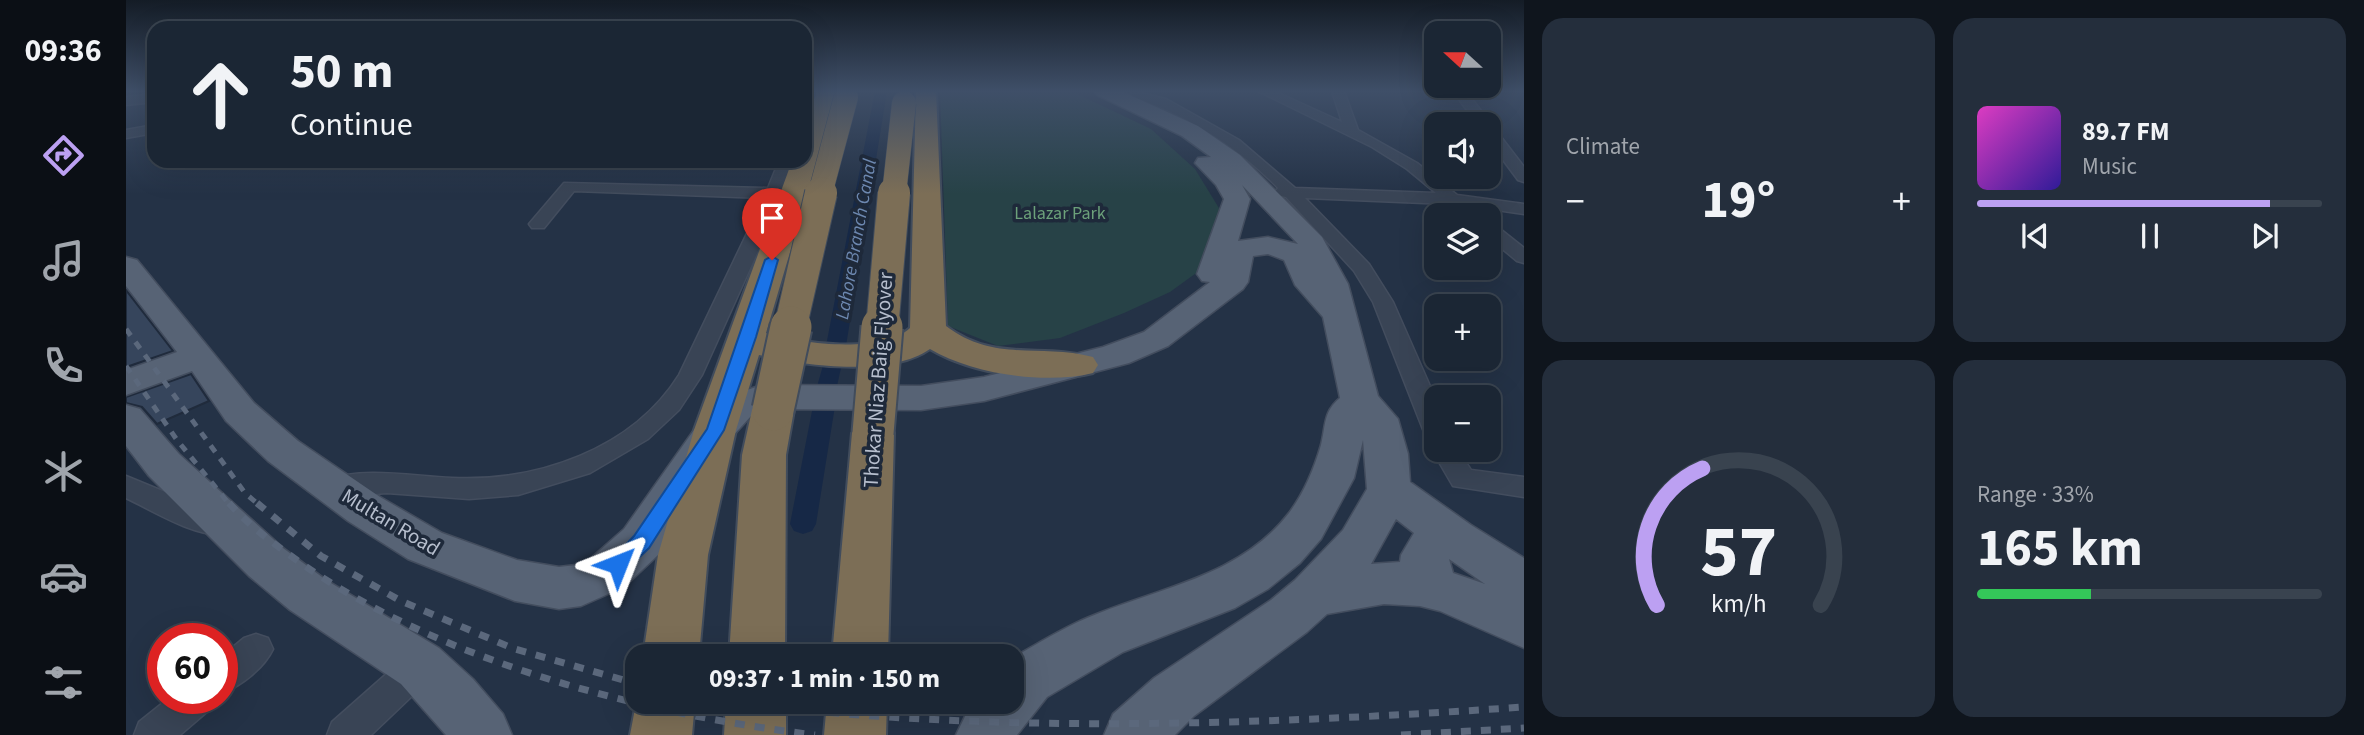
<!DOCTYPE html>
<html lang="en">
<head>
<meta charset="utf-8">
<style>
	body { margin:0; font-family:"Source Sans 3",sans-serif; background:#242e3c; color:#f1f3f6; height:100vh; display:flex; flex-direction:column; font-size:26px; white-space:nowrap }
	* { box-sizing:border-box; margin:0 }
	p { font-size:23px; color:#a0a5ac }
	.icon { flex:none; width:38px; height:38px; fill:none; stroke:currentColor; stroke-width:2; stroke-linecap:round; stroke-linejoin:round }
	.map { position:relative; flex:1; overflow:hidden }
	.details { display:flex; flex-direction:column; gap:18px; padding:18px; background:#0f151d; width:840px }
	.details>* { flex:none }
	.top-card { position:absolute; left:21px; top:21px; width:665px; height:147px; border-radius:21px; box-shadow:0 7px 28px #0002,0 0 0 2px #39434f; background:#1b2634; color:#f1f3f6; overflow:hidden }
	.needle { width:46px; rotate:291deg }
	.controls { position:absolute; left:1298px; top:21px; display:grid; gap:14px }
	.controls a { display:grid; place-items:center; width:77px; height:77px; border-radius:14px; background:#1b2634; box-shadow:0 7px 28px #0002,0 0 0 2px #39434f; font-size:35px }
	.speed { position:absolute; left:21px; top:623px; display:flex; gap:14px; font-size:35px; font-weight:700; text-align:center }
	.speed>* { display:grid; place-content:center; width:91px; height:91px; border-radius:50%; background:#1b2634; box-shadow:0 7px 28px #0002,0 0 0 2px #39434f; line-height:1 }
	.speed .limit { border:10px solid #d22; background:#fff; color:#111 }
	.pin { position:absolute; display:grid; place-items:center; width:60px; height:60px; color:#fff; margin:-72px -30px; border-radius:50% 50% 50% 0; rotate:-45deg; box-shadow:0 0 7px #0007 }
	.pin .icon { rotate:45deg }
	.me { position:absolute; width:77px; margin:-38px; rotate:45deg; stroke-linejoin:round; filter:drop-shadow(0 0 5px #0008) }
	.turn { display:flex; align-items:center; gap:24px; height:147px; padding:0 28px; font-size:32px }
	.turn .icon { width:91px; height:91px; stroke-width:2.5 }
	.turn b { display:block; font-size:49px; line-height:60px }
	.big { font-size:52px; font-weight:700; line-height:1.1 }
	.details .widget { flex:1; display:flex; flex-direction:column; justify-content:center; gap:10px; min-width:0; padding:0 24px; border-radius:21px; background:#242e3c }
	.details .dial { align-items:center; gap:0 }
	.dial svg { height:182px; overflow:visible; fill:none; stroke:#39434f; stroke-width:7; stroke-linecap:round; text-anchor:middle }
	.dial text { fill:#f1f3f6; stroke:none }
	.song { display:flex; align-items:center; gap:21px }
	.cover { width:84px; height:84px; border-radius:10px; background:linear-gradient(135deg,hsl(310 70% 55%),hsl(250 70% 35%)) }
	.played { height:7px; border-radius:4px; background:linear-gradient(90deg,#bca0f2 85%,#39434f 85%) }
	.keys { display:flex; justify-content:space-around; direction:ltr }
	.heat { display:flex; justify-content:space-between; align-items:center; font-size:38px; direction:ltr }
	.charge { height:10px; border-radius:5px; background:linear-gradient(90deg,#34c759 33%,#39434f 0) }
	.details .tiles { flex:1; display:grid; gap:18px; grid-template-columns:repeat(2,1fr) }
	.trip { position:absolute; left:499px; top:644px; width:399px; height:70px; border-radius:21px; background:#1b2634; box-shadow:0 7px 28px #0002,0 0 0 2px #39434f; font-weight:700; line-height:70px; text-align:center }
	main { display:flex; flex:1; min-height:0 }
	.tab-bar { display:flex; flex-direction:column; width:126px; justify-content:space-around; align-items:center; background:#0b0f15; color:#a0a5ac }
	.tab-bar .icon { width:49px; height:49px }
	.tab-bar .selected { color:#bca0f2 }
	.tab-bar b { font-size:32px; color:#f1f3f6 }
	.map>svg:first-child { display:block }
	.green { fill:#274247 }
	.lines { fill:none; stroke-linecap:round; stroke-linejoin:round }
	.canal { fill:#162846; fill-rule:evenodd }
	.building { fill:#36455c; stroke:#202b3c; stroke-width:2 }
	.street-casing { stroke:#434d5e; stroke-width:3 }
	.primary-casing { stroke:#434d5e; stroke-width:3 }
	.highway-casing { stroke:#414c5c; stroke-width:4 }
	.street { fill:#394455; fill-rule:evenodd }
	.primary { fill:#576375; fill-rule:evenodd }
	.highway { fill:#7c6e56; fill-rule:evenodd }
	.rail-far1 { stroke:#5b687c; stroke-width:5; stroke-dasharray:8 8; stroke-linecap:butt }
	.rail { stroke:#5b687c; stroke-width:7; stroke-dasharray:10 10; stroke-linecap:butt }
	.highway-bridge-far2-casing { stroke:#414c5c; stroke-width:25; stroke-linecap:butt }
	.highway-bridge-far1-casing { stroke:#414c5c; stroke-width:34; stroke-linecap:butt }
	.highway-bridge-casing { stroke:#414c5c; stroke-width:45; stroke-linecap:butt }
	.highway-bridge-far2 { stroke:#7c6e56; stroke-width:24 }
	.highway-bridge-far1 { stroke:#7c6e56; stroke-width:32 }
	.highway-bridge { stroke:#7c6e56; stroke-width:41 }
	.route { fill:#1a73e8; stroke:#114b97; stroke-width:2 }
	.labels { text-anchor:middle; stroke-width:7; stroke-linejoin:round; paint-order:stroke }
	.far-park-label { font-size:18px; fill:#6ca17a; stroke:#1e293a }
	.far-water-label { font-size:19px; font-style:italic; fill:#6d88b0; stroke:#1e293a }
	.street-label { font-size:21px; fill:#b7bfce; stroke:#1e293a }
</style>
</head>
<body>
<main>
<nav class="tab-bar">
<b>09:36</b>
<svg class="icon selected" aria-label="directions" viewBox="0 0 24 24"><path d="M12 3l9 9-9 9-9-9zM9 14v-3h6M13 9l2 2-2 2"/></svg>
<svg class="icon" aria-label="music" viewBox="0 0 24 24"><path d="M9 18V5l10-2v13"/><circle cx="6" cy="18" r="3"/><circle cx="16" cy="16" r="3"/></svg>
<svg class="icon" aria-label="phone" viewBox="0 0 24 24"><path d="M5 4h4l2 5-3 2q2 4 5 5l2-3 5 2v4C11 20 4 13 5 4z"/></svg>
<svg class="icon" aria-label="climate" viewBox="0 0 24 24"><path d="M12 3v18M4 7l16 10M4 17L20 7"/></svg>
<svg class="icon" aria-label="car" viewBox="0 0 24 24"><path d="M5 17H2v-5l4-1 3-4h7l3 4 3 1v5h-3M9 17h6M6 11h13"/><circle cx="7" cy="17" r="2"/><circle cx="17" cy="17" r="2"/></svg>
<svg class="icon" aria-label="filters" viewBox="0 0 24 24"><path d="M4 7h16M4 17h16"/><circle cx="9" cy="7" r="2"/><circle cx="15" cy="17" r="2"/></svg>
</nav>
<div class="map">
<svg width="1398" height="735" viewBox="0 0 1398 735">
	<rect width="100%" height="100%" fill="#243246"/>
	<!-- green -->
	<path class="green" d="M814,91H945L1025,129L1069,169L1096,213L1073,271L1044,292L998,313L934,338L872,346L822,326Z"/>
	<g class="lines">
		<!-- canal -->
		<path class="canal" d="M749,91H761L720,346L717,350H703L700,346Z
			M707,353L714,355L717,359L709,395H693L690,390L700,355Z
			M698,399L706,401L709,406L690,524L686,531L677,534L668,531L664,524L687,406L690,401Z"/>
	</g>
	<!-- building -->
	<path class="building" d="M0,290L47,351L0,367Z
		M65,374L83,401L31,424L16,407L0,403V397Z"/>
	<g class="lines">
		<!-- street casing -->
		<g class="street-casing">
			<path id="street" d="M680,91H692L686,111L679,115Z
				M1007,91L1040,99L1113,140L1169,188L1310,193L1281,169L1246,147L1132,91H1148L1216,122L1206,91H1218L1232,130L1291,163L1331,195L1398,204V214L1336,205L1330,207L1322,204L1179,198L1243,264L1267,302L1311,402V441L1302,438L1298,432L1247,302L1228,271L1160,197L1151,195L1149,192L1152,188C1114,148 1059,114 1007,97L1005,94Z
				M1327,91H1340L1365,124L1363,126L1351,124Z
				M28,94V102L0,105V97Z
				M28,125V133L0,138V130Z
				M1363,127L1368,128L1398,167V182L1392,180L1363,141Z
				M653,161H667L636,242L576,375L553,410L522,439L464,473L392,495L343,499L261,493L208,497L198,494L194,487L198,480C240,467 283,476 326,478C410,482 506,450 553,375L638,198L448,191L418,228H406L403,224L438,183L642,188Z
				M1363,224L1369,225L1398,248V263L1391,261L1363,238Z
				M1311,443V450H1332L1345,470L1398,477V497L1327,486L1306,450Z
				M0,476L100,517L104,525L100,533C75,541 24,509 0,498Z
				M130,634L142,638L147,649C138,668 115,686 96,693V656L118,638Z
				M294,650L306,655L311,666L306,677L245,735H201L206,722L282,655Z
				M43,698H88L83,710L54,735H8L13,722Z"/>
		</g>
		<!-- primary casing -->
		<g class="primary-casing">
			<path id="primary" d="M968,91H995L1072,126L1114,155L1196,237L1222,284L1252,396L1272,419L1282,454L1284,482L1345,525L1398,558V648L1314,611L1294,606L1258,604L1201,614L1181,632L1068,716L1049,735H978L987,714L1028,678L1145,600L1169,580L1217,530L1241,489L1237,440L1228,478L1195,539L1174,563L1142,589L1109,608L997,652L921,697L891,735H830L846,702H886V658C910,645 935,629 961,618C1031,588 1114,577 1163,513C1178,493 1188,469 1195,445C1200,425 1197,412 1214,398L1197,317L1169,285L1158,260L1142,254L1127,256L1122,282L1117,289L1042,346L1003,363L858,401L795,410L641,409L625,416L603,440L532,555L498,587L455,606L433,609L389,601L282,559L222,521L142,461L100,421L66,371L0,395V370L51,352L0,286V257L11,260L128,403L172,441L254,497L316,533L391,560L433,567L450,565L464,559L498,529L575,420L597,398L636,385L795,386L858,377L977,347L1018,332L1084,282L1076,281L1071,274L1098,199L1090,185L1069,163L1072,158L1085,157L1056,136L971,95ZM1116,185L1172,244L1142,237L1112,241L1124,199ZM1270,519L1288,533L1275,555L1274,562L1245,564ZM1323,559L1359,584L1327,573Z
				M0,405L14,409L53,454L157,548L200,580L313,648L347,679L377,714L386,735H320L275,684L164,610L123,576L23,476L0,446Z"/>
		</g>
		<!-- highway casing -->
		<g class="highway-casing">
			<path id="highway" d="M691,91H712L640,333C674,344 756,354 784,328L790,91H810L820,326C869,363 914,343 967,357L972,365L967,373C919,385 846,374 804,349C765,377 677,366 633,355L610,430L582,555L573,656H517L532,555L568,430L666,161H679V125Z
				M647,396L662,400L668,410L660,455L659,656H603L616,455L626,410L632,400Z
				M747,418L762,423L768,433L762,656H706L726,433L732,423Z
				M511,698V702H569L566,735H504Z
				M600,702H660V735H598Z
				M701,702H761L760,735H698Z"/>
		</g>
		<!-- street -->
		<use href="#street" class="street"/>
		<!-- primary -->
		<use href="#primary" class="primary"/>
		<!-- highway -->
		<use href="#highway" class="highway"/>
		<!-- rail-far1 -->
		<path class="rail-far1" d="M0,329L119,493L133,505
			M0,366L51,440L104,505"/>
		<!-- rail -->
		<path class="rail" d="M103,503C123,526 147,543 172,561C314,662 517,714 689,735
			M131,503L195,556L275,601L386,648L511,684
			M604,702C865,735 1135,725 1398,707
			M1275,735L1398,728"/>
		<!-- highway-bridge-far2 casing -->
		<g class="highway-bridge-far2-casing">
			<path id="highway-bridge-far2" d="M694,194L720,97
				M768,194L778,103"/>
		</g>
		<!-- highway-bridge-far1 casing -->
		<g class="highway-bridge-far1-casing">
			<path id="highway-bridge-far1" d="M664,329L695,193
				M756,329L768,193"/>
		</g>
		<!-- highway-bridge casing -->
		<g class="highway-bridge-casing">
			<path id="highway-bridge" d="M647,410L665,327
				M747,433L756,327"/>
		</g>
		<!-- highway-bridge-far2 -->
		<use href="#highway-bridge-far2" class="highway-bridge-far2"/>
		<!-- highway-bridge-far1 -->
		<use href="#highway-bridge-far1" class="highway-bridge-far1"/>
		<!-- highway-bridge -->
		<use href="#highway-bridge" class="highway-bridge"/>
	</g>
	<!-- sky -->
	<linearGradient id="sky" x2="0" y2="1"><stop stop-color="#141c26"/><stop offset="0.47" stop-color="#3f4f68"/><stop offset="1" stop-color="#3f4f68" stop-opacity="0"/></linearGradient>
	<rect width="1398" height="194" fill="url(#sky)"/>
	<!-- route -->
	<path class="route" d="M646,256L652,260L630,337L598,430L523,548L500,570L492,573L485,570L482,564L508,536L581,429L639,260Z"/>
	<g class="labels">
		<!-- far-park labels -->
		<g class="far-park-label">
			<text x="934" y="219">Lalazar Park</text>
		</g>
		<!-- far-water labels -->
		<g class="far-water-label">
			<text transform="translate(729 239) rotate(-80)" y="7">Lahore Branch Canal</text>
		</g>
		<!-- street labels -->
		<g class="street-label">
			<text transform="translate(752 380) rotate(-86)" y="7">Thokar Niaz Baig Flyover</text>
			<text transform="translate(265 522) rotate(31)" y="7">Multan Road</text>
		</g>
	</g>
</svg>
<div class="controls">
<a><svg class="needle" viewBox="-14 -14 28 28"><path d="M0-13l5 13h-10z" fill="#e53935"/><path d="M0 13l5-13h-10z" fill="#a0a5ac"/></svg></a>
<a><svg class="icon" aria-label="sound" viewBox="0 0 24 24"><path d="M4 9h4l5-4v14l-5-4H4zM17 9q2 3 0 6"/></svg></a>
<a><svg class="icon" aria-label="layers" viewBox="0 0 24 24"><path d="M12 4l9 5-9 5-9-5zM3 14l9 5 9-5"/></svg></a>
<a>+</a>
<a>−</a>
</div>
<div class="speed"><div class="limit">60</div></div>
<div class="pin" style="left:646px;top:260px;background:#d93025"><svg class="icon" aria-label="arrive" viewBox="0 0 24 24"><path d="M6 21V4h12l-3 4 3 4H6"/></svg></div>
<svg class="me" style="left:492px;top:564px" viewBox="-20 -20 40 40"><path d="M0-17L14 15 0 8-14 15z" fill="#1a73e8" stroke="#fff" stroke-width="4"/></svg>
<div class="trip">09:37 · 1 min · 150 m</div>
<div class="top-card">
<div class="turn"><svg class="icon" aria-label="ahead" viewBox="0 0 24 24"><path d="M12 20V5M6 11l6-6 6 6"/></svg><div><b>50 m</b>Continue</div></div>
</div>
</div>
<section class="details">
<div class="tiles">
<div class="widget"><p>Climate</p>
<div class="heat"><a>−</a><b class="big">19°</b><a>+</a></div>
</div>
<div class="widget">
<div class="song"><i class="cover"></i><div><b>89.7 FM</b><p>Music</p></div></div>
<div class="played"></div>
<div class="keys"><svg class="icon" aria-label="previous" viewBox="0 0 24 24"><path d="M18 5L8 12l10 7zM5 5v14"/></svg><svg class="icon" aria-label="pause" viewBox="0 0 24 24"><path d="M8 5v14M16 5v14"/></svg><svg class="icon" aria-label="next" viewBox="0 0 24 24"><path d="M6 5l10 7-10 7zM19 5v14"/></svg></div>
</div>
<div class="widget dial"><svg viewBox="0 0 100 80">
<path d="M14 69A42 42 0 1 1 86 69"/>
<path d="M14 69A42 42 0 0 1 34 9" stroke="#bca0f2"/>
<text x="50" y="56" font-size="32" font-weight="700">57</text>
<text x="50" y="72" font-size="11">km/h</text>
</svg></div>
<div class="widget"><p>Range · 33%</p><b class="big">165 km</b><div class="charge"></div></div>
</div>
</section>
</main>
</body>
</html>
